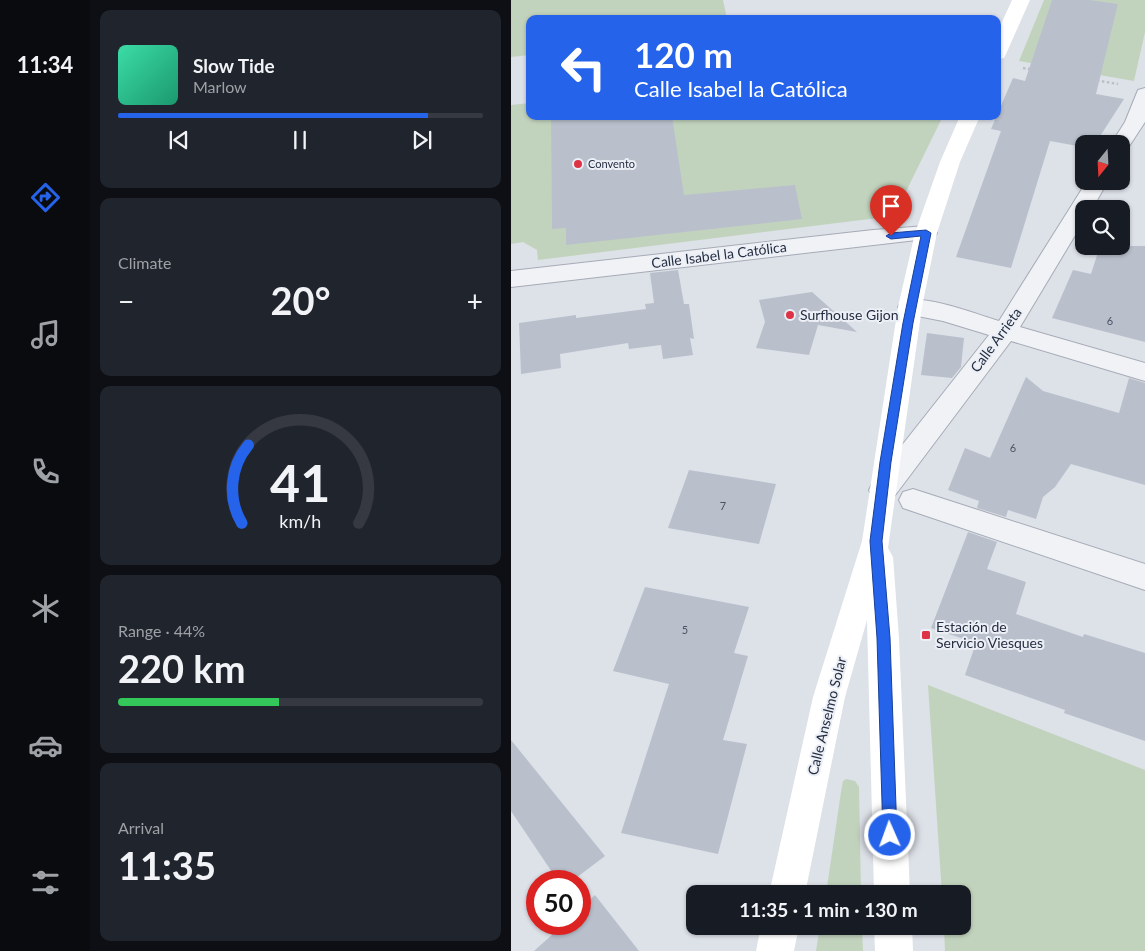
<!DOCTYPE html>
<html lang="en">
<head>
<meta charset="utf-8">
<style>
	body { margin:0; font-family:Lato,sans-serif; background:#20242c; color:#f1f3f6; height:100vh; display:flex; flex-direction:column; font-size:19px; white-space:nowrap }
	* { box-sizing:border-box; margin:0 }
	p { font-size:16px; color:#9ea1a6 }
	.icon { flex:none; width:28px; height:28px; fill:none; stroke:currentColor; stroke-width:2; stroke-linecap:round; stroke-linejoin:round }
	.map { position:relative; flex:1; overflow:hidden }
	.details { display:flex; flex-direction:column; gap:10px; padding:10px; background:#0d0f14; width:421px }
	.details>* { flex:none }
	.top-card { position:absolute; left:15px; top:15px; width:475px; height:105px; border-radius:10px; box-shadow:0 1px 4px #0004; background:#2563eb; color:#fff; overflow:hidden }
	.needle { width:32px; rotate:198deg }
	.controls { position:absolute; left:564px; top:135px; display:grid; gap:10px }
	.controls a { display:grid; place-items:center; width:55px; height:55px; border-radius:10px; background:#171b24; box-shadow:0 1px 4px #0004; font-size:25px }
	.speed { position:absolute; left:15px; top:870px; display:flex; gap:10px; font-size:25px; font-weight:700; text-align:center }
	.speed>* { display:grid; place-content:center; width:65px; height:65px; border-radius:50%; background:#171b24; box-shadow:0 1px 4px #0004; line-height:1 }
	.speed .limit { border:8px solid #d22; background:#fff; color:#111 }
	.pin { position:absolute; display:grid; place-items:center; width:42px; height:42px; color:#fff; margin:-51px -21px; border-radius:50% 50% 50% 0; rotate:-45deg; box-shadow:0 0 5px #0007 }
	.pin .icon { rotate:45deg }
	.me { position:absolute; width:55px; margin:-28px; rotate:358deg; stroke-linejoin:round; filter:drop-shadow(0 0 4px #0008) }
	.turn { display:flex; align-items:center; gap:18px; height:105px; padding:0 25px; font-size:22px }
	.turn .icon { width:65px; height:65px; stroke-width:2.5 }
	.turn b { display:block; font-size:35px; line-height:42px }
	.big { font-size:38px; font-weight:700; line-height:1.1 }
	.details .tile { flex:1; display:flex; flex-direction:column; justify-content:center; gap:8px; min-width:0; padding:0 18px; border-radius:10px; background:#20242c }
	.details .dial { align-items:center; gap:0 }
	.dial svg { height:130px; overflow:visible; fill:none; stroke:#363941; stroke-width:7; stroke-linecap:round; text-anchor:middle }
	.dial text { fill:#f1f3f6; stroke:none }
	.song { display:flex; align-items:center; gap:15px }
	.cover { width:60px; height:60px; border-radius:8px; background:linear-gradient(135deg,hsl(160 70% 55%),hsl(160 70% 35%)) }
	.played { height:5px; border-radius:2px; background:linear-gradient(90deg,#2563eb 85%,#363941 85%) }
	.keys { display:flex; justify-content:space-around; direction:ltr }
	.heat { display:flex; justify-content:space-between; align-items:center; font-size:28px; direction:ltr }
	.charge { height:8px; border-radius:4px; background:linear-gradient(90deg,#34c759 44%,#363941 0) }
	.trip { position:absolute; left:175px; top:885px; width:285px; height:50px; border-radius:10px; background:#171b24; box-shadow:0 1px 4px #0004; font-weight:700; line-height:50px; text-align:center }
	main { display:flex; flex:1; min-height:0 }
	.menu { display:flex; flex-direction:column; width:90px; justify-content:space-around; align-items:center; background:#090b0e; color:#9ea1a6 }
	.menu .icon { width:35px; height:35px }
	.menu .current { color:#2563eb }
	.menu b { font-size:22px; color:#f1f3f6 }
	.map>svg:first-child { display:block }
	.green { fill:#c2d3bd }
	.building { fill:#b9c0cc }
	.lines { fill:none; stroke-linecap:round; stroke-linejoin:round }
	.street-casing { stroke:#a6abb6; stroke-width:2 }
	.path { stroke:#bbbfc7; stroke-width:2.5; stroke-dasharray:2.5 2.5; stroke-linecap:butt }
	.street { fill:#f0f2f6; fill-rule:evenodd }
	.secondary { fill:#fff; fill-rule:evenodd }
	.route { fill:#2563eb; stroke:#184099 }
	.poi-dot { fill:#dd3345; stroke:#ecf0f6; stroke-width:2 }
	.labels { text-anchor:middle; stroke-width:4; stroke-linejoin:round; paint-order:stroke }
	.far-poi-label { font-size:11px; fill:#252e41; stroke:#ecf0f6; text-anchor:start }
	.number-label { font-size:11px; fill:#4a5264 }
	.street-label { font-size:14px; fill:#252e41; stroke:#ecf0f6 }
	.poi-label { font-size:14px; fill:#252e41; stroke:#ecf0f6; text-anchor:start }
</style>
</head>
<body>
<main>
<nav class="menu">
<b>11:34</b>
<svg class="icon current" aria-label="directions" viewBox="0 0 24 24"><path d="M12 3l9 9-9 9-9-9zM9 14v-3h6M13 9l2 2-2 2"/></svg>
<svg class="icon" aria-label="music" viewBox="0 0 24 24"><path d="M9 18V5l10-2v13"/><circle cx="6" cy="18" r="3"/><circle cx="16" cy="16" r="3"/></svg>
<svg class="icon" aria-label="phone" viewBox="0 0 24 24"><path d="M5 4h4l2 5-3 2q2 4 5 5l2-3 5 2v4C11 20 4 13 5 4z"/></svg>
<svg class="icon" aria-label="climate" viewBox="0 0 24 24"><path d="M12 3v18M4 7l16 10M4 17L20 7"/></svg>
<svg class="icon" aria-label="car" viewBox="0 0 24 24"><path d="M5 17H2v-5l4-1 3-4h7l3 4 3 1v5h-3M9 17h6M6 11h13"/><circle cx="7" cy="17" r="2"/><circle cx="17" cy="17" r="2"/></svg>
<svg class="icon" aria-label="filters" viewBox="0 0 24 24"><path d="M4 7h16M4 17h16"/><circle cx="9" cy="7" r="2"/><circle cx="15" cy="17" r="2"/></svg>
</nav>
<section class="details">
<div class="tile">
<div class="song"><i class="cover"></i><div><b>Slow Tide</b><p>Marlow</p></div></div>
<div class="played"></div>
<div class="keys"><svg class="icon" aria-label="previous" viewBox="0 0 24 24"><path d="M18 5L8 12l10 7zM5 5v14"/></svg><svg class="icon" aria-label="pause" viewBox="0 0 24 24"><path d="M8 5v14M16 5v14"/></svg><svg class="icon" aria-label="next" viewBox="0 0 24 24"><path d="M6 5l10 7-10 7zM19 5v14"/></svg></div>
</div>
<div class="tile"><p>Climate</p>
<div class="heat"><a>−</a><b class="big">20°</b><a>+</a></div>
</div>
<div class="tile dial"><svg viewBox="0 0 100 80">
<path d="M14 69A42 42 0 1 1 86 69"/>
<path d="M14 69A42 42 0 0 1 18 21" stroke="#2563eb"/>
<text x="50" y="56" font-size="32" font-weight="700">41</text>
<text x="50" y="72" font-size="11">km/h</text>
</svg></div>
<div class="tile"><p>Range · 44%</p><b class="big">220 km</b><div class="charge"></div></div>
<div class="tile"><p>Arrival</p><b class="big">11:35</b></div>
</section>
<div class="map">
<svg width="634" height="951" viewBox="0 0 634 951">
	<rect width="100%" height="100%" fill="#dde1e8"/>
	<!-- green -->
	<path class="green" d="M0,0H212L215,14L213,19H19V55L0,57Z
		M533,0H634V32L623,81L508,61Z
		M19,103V116H432L383,216L27,260L26,250L12,242L0,244V105Z
		M417,685L634,770V951H434L433,926H451V894H431Z
		M335,779L344,781L348,787L350,894H315L330,792L332,781Z
		M309,926H351L352,951H305Z"/>
	<!-- building -->
	<path class="building" d="M541,0H579L607,4L585,94L613,99L584,144H572V147L539,141L500,268L445,257L490,131L480,129L502,78L514,81Z
		M40,116H161L173,195L284,185L291,219L55,245V228L41,229Z
		M589,246H634V342L541,318L562,270L580,274Z
		M167,270L173,304H178L183,339L179,338L182,355L152,359L150,345L118,349L117,343L49,354L50,368L10,374L8,323L65,315V318L135,309L134,304L143,303L139,273Z
		M301,292L346,332L307,325L298,355L245,348L254,322L248,300Z
		M416,333L453,338L450,367L441,378L410,375Z
		M515,377L532,391L608,413L618,378L634,383V485L560,464L544,487L532,497L525,519L497,510L495,517L466,508L468,501L437,490L454,448L479,458Z
		M178,470L265,484L248,544L157,528Z
		M457,532L486,542L476,569L515,582L505,614L572,637L573,634L634,653V741L553,713L554,710L454,675L465,643L420,628Z
		M134,587L238,607L223,653L237,656L212,740L236,744L207,854L110,833L158,684L102,671Z
		M0,740L94,856L61,881H47L0,811Z
		M84,895L128,951H23L53,924H69V909Z"/>
	<g class="lines">
		<!-- street casing -->
		<g class="street-casing">
			<path id="street" d="M634,88V122L617,148L610,150V144H600L614,122L627,90Z
				M576,181H597L581,209H572V222L509,327L634,363V381L500,341L382,498L372,501L362,498L358,490L362,482L478,335L432,321L391,313L387,307L391,301C414,294 464,314 488,321Z
				M415,226L423,228L426,233L423,238L0,287V271L362,230Z
				M402,489L634,564V590L392,508L388,500L392,492Z"/>
		</g>
		<!-- path -->
		<path class="path" d="M512,68L607,84"/>
		<!-- street -->
		<use href="#street" class="street"/>
		<!-- secondary -->
		<path class="secondary" d="M501,0H519L495,54L493,58L486,59V33Z
			M449,116H469L449,162L426,233L411,307L377,548L382,557L388,638L399,894H363L356,620L334,697L294,894H258L302,697L351,541L387,307L404,233L429,162Z
			M250,926H288L283,951H245Z
			M363,926H401L402,951H364Z"/>
	</g>
	<!-- route -->
	<path class="route" d="M415,230L420,233L402,323L380,462L371,541L379,638L386,835L384,840L379,842L374,840L372,835L366,638L359,541L369,462L392,323L410,236L380,239L375,236L380,233Z"/>
	<!-- markers -->
	<g class="poi-dot">
		<circle cx="67" cy="164" r="5"/>
		<circle cx="279" cy="315" r="5"/>
		<rect x="410" y="630" width="10" height="10" rx="2.5"/>
	</g>
	<g class="labels">
		<!-- far-poi labels -->
		<g class="far-poi-label">
			<text x="77" y="168">Convento</text>
		</g>
		<!-- number labels -->
		<g class="number-label">
			<text x="599" y="325">6</text>
			<text x="502" y="452">6</text>
			<text x="212" y="510">7</text>
			<text x="174" y="634">5</text>
		</g>
		<!-- street labels -->
		<g class="street-label">
			<text transform="translate(208 255) rotate(-7)" y="5">Calle Isabel la Católica</text>
			<text transform="translate(485 340) rotate(-54)" y="5">Calle Arrieta</text>
			<text transform="translate(316 716) rotate(-76)" y="5">Calle Anselmo Solar</text>
		</g>
		<!-- poi labels -->
		<g class="poi-label">
			<text x="289" y="320">Surfhouse Gijon</text>
			<text x="425" y="632">Estación de<tspan x="425" dy="16">Servicio Viesques</tspan></text>
		</g>
	</g>
</svg>
<div class="controls">
<a><svg class="needle" viewBox="-14 -14 28 28"><path d="M0-13l5 13h-10z" fill="#e53935"/><path d="M0 13l5-13h-10z" fill="#9ea1a6"/></svg></a>
<a><svg class="icon" aria-label="search" viewBox="0 0 24 24"><circle cx="10" cy="10" r="6"/><path d="M15 15l6 6"/></svg></a>
</div>
<div class="speed"><div class="limit">50</div></div>
<div class="pin" style="left:380px;top:236px;background:#d93025"><svg class="icon" aria-label="arrive" viewBox="0 0 24 24"><path d="M6 21V4h12l-3 4 3 4H6"/></svg></div>
<svg class="me" style="left:379px;top:835px" viewBox="-20 -20 40 40"><circle r="17" fill="#2563eb" stroke="#fff" stroke-width="3"/><path d="M0-11L8 9 0 5-8 9z" fill="#fff"/></svg>
<div class="trip">11:35 · 1 min · 130 m</div>
<div class="top-card">
<div class="turn"><svg class="icon" aria-label="left" viewBox="0 0 24 24"><path d="M17 20v-9H6M10 6l-5 5 5 5"/></svg><div><b>120 m</b>Calle Isabel la Católica</div></div>
</div>
</div>
</main>
</body>
</html>
